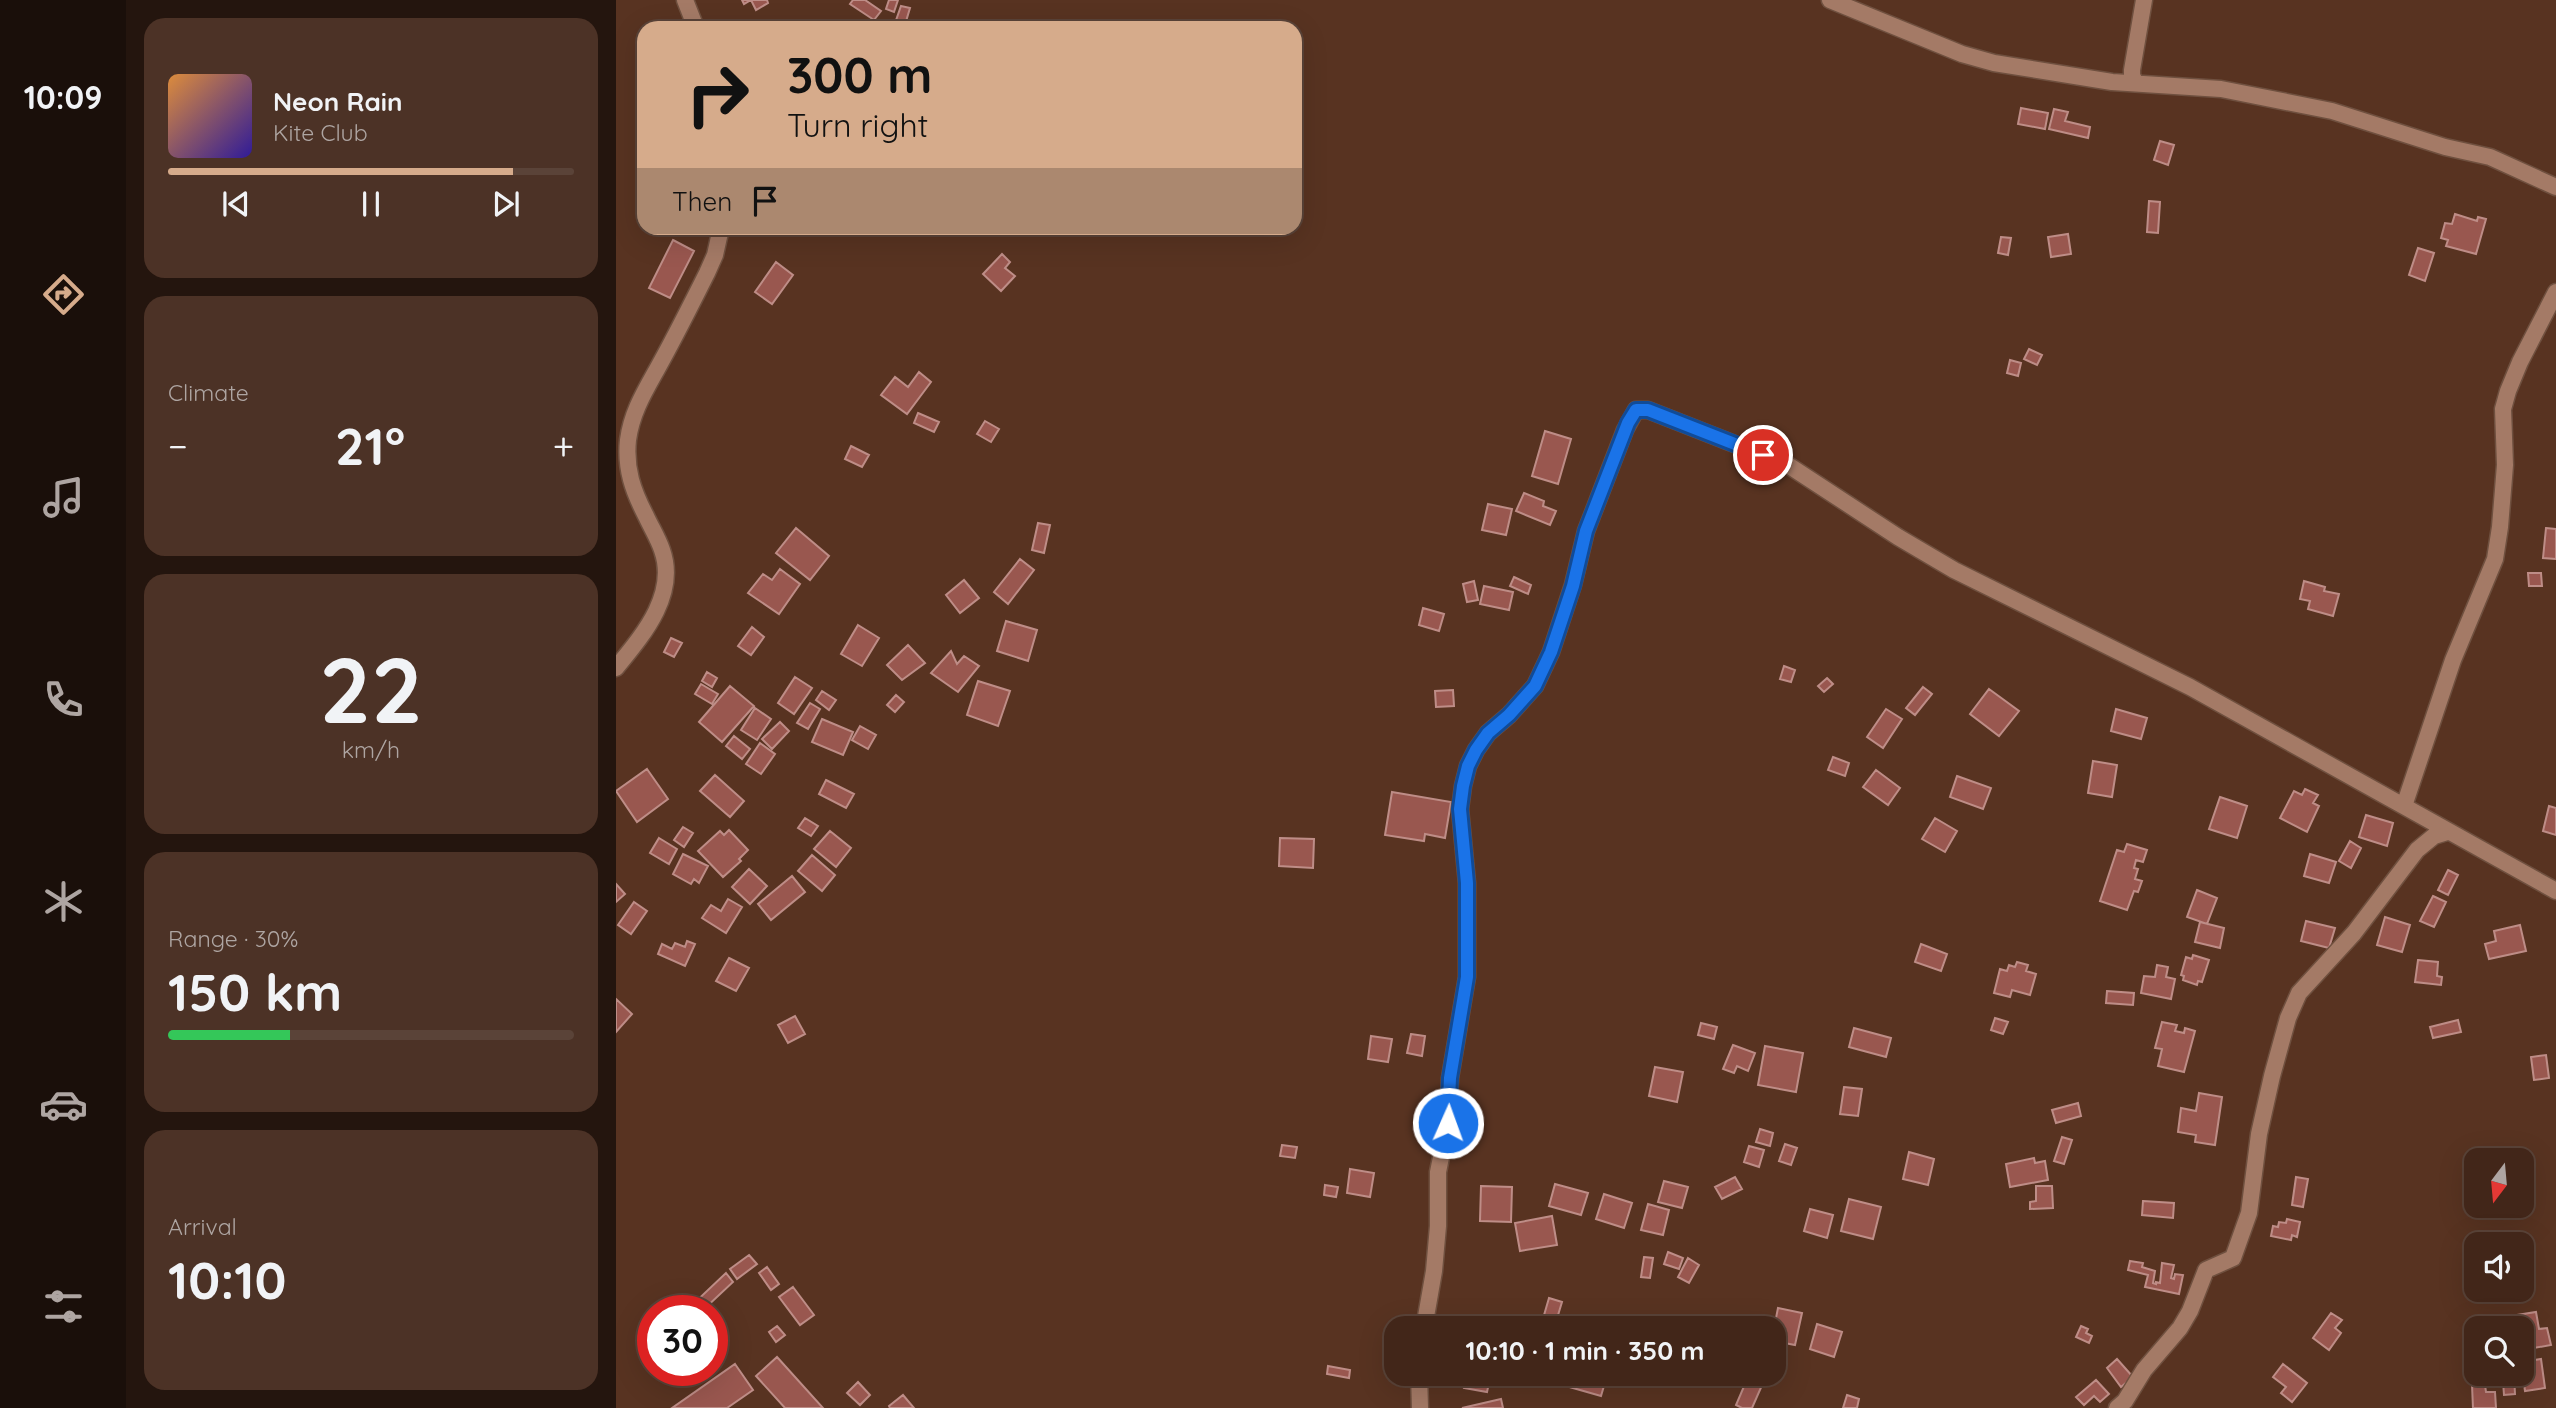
<!DOCTYPE html>
<html lang="en">
<head>
<meta charset="utf-8">
<style>
	body { margin:0; font-family:Quicksand,sans-serif; background:#4c3226; color:#f1f3f6; height:100vh; display:flex; flex-direction:column; font-size:26px; white-space:nowrap }
	* { box-sizing:border-box; margin:0 }
	p { font-size:23px; color:#aea5a2 }
	.icon { flex:none; width:38px; height:38px; fill:none; stroke:currentColor; stroke-width:2; stroke-linecap:round; stroke-linejoin:round }
	.map { position:relative; flex:1; overflow:hidden }
	.panel { display:flex; flex-direction:column; gap:18px; padding:18px; background:#24150e; width:490px }
	.panel>* { flex:none }
	.banner { position:absolute; left:21px; top:21px; width:665px; height:214px; border-radius:21px; box-shadow:0 7px 28px #0002,0 0 0 2px #5a4338; background:#d6ab8b; color:#111; overflow:hidden }
	.needle { width:46px; rotate:196deg }
	.buttons { position:absolute; left:1848px; top:1148px; display:grid; gap:14px }
	.buttons a { display:grid; place-items:center; width:70px; height:70px; border-radius:14px; background:#422619; box-shadow:0 7px 28px #0002,0 0 0 2px #5a4338; font-size:35px }
	.speed { position:absolute; left:21px; top:1295px; display:flex; gap:14px; font-size:35px; font-weight:700; text-align:center }
	.speed>* { display:grid; place-content:center; width:91px; height:91px; border-radius:50%; background:#422619; box-shadow:0 7px 28px #0002,0 0 0 2px #5a4338; line-height:1 }
	.speed .limit { border:10px solid #d22; background:#fff; color:#111 }
	.pin { position:absolute; display:grid; place-items:center; width:60px; height:60px; color:#fff; margin:-30px; border:4px solid #fff; border-radius:50%; box-shadow:0 2px 7px #0007 }
	.me { position:absolute; width:77px; margin:-38px; rotate:2deg; stroke-linejoin:round; filter:drop-shadow(0 0 5px #0008) }
	.turn { display:flex; align-items:center; gap:24px; height:147px; padding:0 35px; font-size:32px }
	.turn .icon { width:91px; height:91px; stroke-width:2.5 }
	.turn b { display:block; font-size:49px; line-height:60px }
	.then { display:flex; align-items:center; height:66px; padding:0 35px; background:#0003; gap:14px; font-size:26px }
	.big { font-size:52px; font-weight:700; line-height:1.1 }
	.panel .tile { flex:1; display:flex; flex-direction:column; justify-content:center; gap:10px; min-width:0; padding:0 24px; border-radius:21px; background:#4c3226 }
	.panel .dial { align-items:center; gap:0 }
	.dial b { font-size:91px; line-height:1 }
	.song { display:flex; align-items:center; gap:21px }
	.cover { width:84px; height:84px; border-radius:10px; background:linear-gradient(135deg,hsl(30 70% 55%),hsl(250 70% 35%)) }
	.played { height:7px; border-radius:4px; background:linear-gradient(90deg,#d6ab8b 85%,#5a4338 85%) }
	.keys { display:flex; justify-content:space-around; direction:ltr }
	.heat { display:flex; justify-content:space-between; align-items:center; font-size:38px; direction:ltr }
	.charge { height:10px; border-radius:5px; background:linear-gradient(90deg,#34c759 30%,#5a4338 0) }
	.trip { position:absolute; left:768px; top:1316px; width:402px; height:70px; border-radius:21px; background:#422619; box-shadow:0 7px 28px #0002,0 0 0 2px #5a4338; font-weight:700; line-height:70px; text-align:center }
	main { display:flex; flex:1; min-height:0 }
	.tabs { display:flex; flex-direction:column; width:126px; justify-content:space-around; align-items:center; background:#1a0f0a; color:#aea5a2 }
	.tabs .icon { width:49px; height:49px }
	.tabs .active { color:#d6ab8b }
	.tabs b { font-size:32px; color:#f1f3f6 }
	.map>svg:first-child { display:block }
	.building { fill:#99574f; stroke:#be8d87; stroke-width:2 }
	.lines { fill:none; stroke-linecap:round; stroke-linejoin:round }
	.minor-casing { stroke:#6f503f; stroke-width:19 }
	.minor { stroke:#a47a66; stroke-width:16 }
	.route-casing { stroke:#114b97; stroke-width:18 }
	.route { stroke:#1a73e8; stroke-width:12 }
</style>
</head>
<body>
<main>
<nav class="tabs">
<b>10:09</b>
<svg class="icon active" aria-label="directions" viewBox="0 0 24 24"><path d="M12 3l9 9-9 9-9-9zM9 14v-3h6M13 9l2 2-2 2"/></svg>
<svg class="icon" aria-label="music" viewBox="0 0 24 24"><path d="M9 18V5l10-2v13"/><circle cx="6" cy="18" r="3"/><circle cx="16" cy="16" r="3"/></svg>
<svg class="icon" aria-label="phone" viewBox="0 0 24 24"><path d="M5 4h4l2 5-3 2q2 4 5 5l2-3 5 2v4C11 20 4 13 5 4z"/></svg>
<svg class="icon" aria-label="climate" viewBox="0 0 24 24"><path d="M12 3v18M4 7l16 10M4 17L20 7"/></svg>
<svg class="icon" aria-label="car" viewBox="0 0 24 24"><path d="M5 17H2v-5l4-1 3-4h7l3 4 3 1v5h-3M9 17h6M6 11h13"/><circle cx="7" cy="17" r="2"/><circle cx="17" cy="17" r="2"/></svg>
<svg class="icon" aria-label="filters" viewBox="0 0 24 24"><path d="M4 7h16M4 17h16"/><circle cx="9" cy="7" r="2"/><circle cx="15" cy="17" r="2"/></svg>
</nav>
<section class="panel">
<div class="tile">
<div class="song"><i class="cover"></i><div><b>Neon Rain</b><p>Kite Club</p></div></div>
<div class="played"></div>
<div class="keys"><svg class="icon" aria-label="previous" viewBox="0 0 24 24"><path d="M18 5L8 12l10 7zM5 5v14"/></svg><svg class="icon" aria-label="pause" viewBox="0 0 24 24"><path d="M8 5v14M16 5v14"/></svg><svg class="icon" aria-label="next" viewBox="0 0 24 24"><path d="M6 5l10 7-10 7zM19 5v14"/></svg></div>
</div>
<div class="tile"><p>Climate</p>
<div class="heat"><a>−</a><b class="big">21°</b><a>+</a></div>
</div>
<div class="tile dial"><b>22</b><p>km/h</p></div>
<div class="tile"><p>Range · 30%</p><b class="big">150 km</b><div class="charge"></div></div>
<div class="tile"><p>Arrival</p><b class="big">10:10</b></div>
</section>
<div class="map">
<svg width="1940" height="1408" viewBox="0 0 1940 1408">
	<rect width="100%" height="100%" fill="#583321"/>
	<!-- building -->
	<path class="building" d="M126,0H151L152,3L140,10L135,0L128,4Z
		M237,0H249L265,11L258,20L234,4Z
		M273,0H282L278,12L270,9Z
		M285,6L294,8L288,28L278,26Z
		M1405,108L1432,113L1429,129L1402,124Z
		M1438,109L1452,112L1449,121L1474,127L1472,138L1433,129Z
		M1544,141L1558,145L1552,165L1538,160Z
		M1533,201L1544,202L1542,233L1531,232Z
		M1839,214L1861,221L1862,217L1870,219L1860,254L1830,246L1832,240L1825,238L1829,223L1836,224Z
		M1452,234L1455,254L1435,257L1432,237Z
		M1385,237L1395,238L1392,255L1382,253Z
		M57,240L78,251L54,298L33,288Z
		M1802,248L1818,253L1809,281L1793,275Z
		M386,254L394,262L389,268L399,276L385,291L367,274Z
		M160,262L177,275L156,304L139,292Z
		M1413,349L1426,355L1421,365L1408,359Z
		M1394,360L1405,363L1402,376L1391,373Z
		M303,372L315,382L291,414L265,395L279,377L292,387Z
		M302,413L323,422L318,432L298,423Z
		M369,421L383,429L375,442L361,434Z
		M929,431L955,439L942,484L916,476Z
		M235,446L253,455L246,467L229,459Z
		M908,493L928,501L927,506L940,511L934,525L900,511Z
		M872,504L896,509L890,535L866,530Z
		M422,523L434,525L428,553L416,550Z
		M180,528L213,556L194,580L160,553Z
		M1930,528L1940,529V559L1927,558Z
		M404,559L418,570L392,604L378,592Z
		M164,569L184,584L163,614L132,593L147,574L156,580Z
		M1912,573H1925L1926,586H1913Z
		M898,577L915,585L912,594L894,586Z
		M348,580L363,598L344,613L330,595Z
		M858,581L862,600L851,602L847,584Z
		M1688,581L1709,587L1708,591L1723,594L1717,616L1692,609L1694,601L1684,599Z
		M868,586L897,592L893,610L864,604Z
		M807,608L828,614L823,631L803,625Z
		M390,621L421,630L412,661L381,651Z
		M242,625L263,638L246,666L225,654Z
		M136,627L148,637L135,655L122,646Z
		M55,638L66,643L58,657L48,652Z
		M292,645L309,663L286,680L271,665Z
		M335,651L341,664L348,656L363,666L342,692L315,673Z
		M1168,666L1179,670L1175,682L1164,679Z
		M91,672L101,678L96,687L86,681Z
		M179,677L196,688L178,714L162,703Z
		M1211,678L1217,684L1208,692L1202,686Z
		M362,681L394,691L382,726L351,715Z
		M85,684L102,694L96,704L79,694Z
		M114,686L138,706L106,742L83,722Z
		M1307,687L1316,694L1299,715L1290,708Z
		M1373,689L1403,711L1383,736L1354,714Z
		M837,690L838,706L820,707L819,691Z
		M206,691L220,700L213,710L200,700Z
		M280,695L288,702L279,712L271,705Z
		M194,703L204,709L192,729L181,723Z
		M139,708L155,719L141,740L125,730Z
		M1270,709L1286,719L1267,748L1251,737Z
		M1500,709L1531,718L1525,739L1495,731Z
		M206,719L237,732L227,755L196,742Z
		M164,722L173,731L156,749L146,739Z
		M244,726L260,735L252,749L236,740Z
		M118,736L134,749L126,759L110,746Z
		M144,743L159,754L145,774L130,764Z
		M1217,757L1233,763L1229,776L1212,770Z
		M1477,761L1501,765L1496,797L1472,793Z
		M31,769L52,799L21,822L0,791Z
		M1260,770L1284,788L1272,805L1247,787Z
		M99,775L128,801L114,817L84,791Z
		M1341,776L1375,788L1367,809L1334,797Z
		M210,780L238,794L230,808L203,794Z
		M1689,789L1702,795L1697,803L1703,806L1691,832L1664,818L1678,791L1686,795Z
		M776,792L835,802L829,838L809,834L808,841L769,835Z
		M1604,797L1631,806L1621,838L1593,829Z
		M1933,806L1940,808V835L1927,831Z
		M1750,815L1777,823L1771,846L1743,837Z
		M189,818L202,826L195,836L182,828Z
		M1319,818L1341,831L1329,852L1306,839Z
		M67,827L77,833L68,847L58,840Z
		M113,830L132,850L123,859L125,861L107,877L82,851L104,831L108,835Z
		M214,831L235,848L220,867L198,849Z
		M43,838L61,849L53,864L34,853Z
		M664,838L698,839L697,868L663,866Z
		M1734,841L1745,848L1735,868L1723,861Z
		M1511,844L1531,850L1527,862L1520,860L1518,868L1522,869L1519,879L1526,881L1522,892L1518,891L1511,910L1484,901L1501,850L1508,852Z
		M67,854L92,866L83,883L78,879L75,884L57,874Z
		M1694,854L1720,862L1713,883L1688,876Z
		M196,855L219,875L206,891L182,871Z
		M133,869L151,886L134,904L116,887Z
		M1832,870L1842,875L1832,895L1822,890Z
		M176,876L189,892L155,920L142,904Z
		M0,884L9,894L0,902Z
		M1581,890L1601,898L1591,924L1571,917Z
		M1817,896L1830,902L1818,927L1804,921Z
		M112,899L126,907L110,933L86,918L95,905L105,911Z
		M18,902L31,911L15,934L2,925Z
		M1769,917L1794,925L1786,952L1761,945Z
		M1690,921L1719,928L1713,948L1685,941Z
		M1584,922L1608,928L1604,948L1579,942Z
		M1904,925L1910,951L1873,959L1869,944L1880,941L1878,931Z
		M71,941L79,944L69,966L42,954L46,944L56,949L59,943L69,947Z
		M1305,944L1331,954L1325,971L1299,962Z
		M1577,955L1593,960L1586,982L1582,981L1581,985L1567,980L1568,976L1565,975L1570,957L1576,959Z
		M113,958L133,968L120,991L100,981Z
		M1802,960L1822,962L1821,976L1826,977L1825,985L1799,982Z
		M1401,962L1412,965L1410,971L1420,974L1414,995L1396,990L1394,997L1378,993L1384,969L1391,971L1393,965L1399,967Z
		M1541,965L1552,967L1550,977L1559,979L1555,999L1525,993L1528,976L1539,977Z
		M1491,991L1518,993L1517,1005L1490,1003Z
		M0,999L16,1014L0,1032Z
		M179,1016L189,1034L172,1043L162,1025Z
		M1379,1018L1392,1022L1387,1034L1375,1030Z
		M1842,1020L1845,1032L1817,1038L1814,1027Z
		M1546,1022L1561,1025L1559,1031L1568,1033L1569,1028L1579,1031L1568,1072L1542,1066L1546,1049L1539,1048Z
		M1085,1023L1101,1027L1098,1039L1082,1035Z
		M1238,1028L1275,1038L1270,1057L1233,1047Z
		M795,1034L809,1036L806,1056L791,1053Z
		M755,1036L776,1039L772,1062L752,1059Z
		M1117,1045L1139,1053L1132,1071L1121,1066L1118,1073L1107,1069Z
		M1149,1046L1187,1053L1180,1092L1142,1085Z
		M1930,1055L1933,1078L1918,1080L1915,1057Z
		M1039,1067L1067,1072L1061,1102L1033,1096Z
		M1228,1087L1246,1089L1242,1116L1224,1114Z
		M1583,1093L1606,1097L1599,1145L1579,1142L1580,1135L1562,1132L1565,1108L1580,1111Z
		M1462,1103L1465,1116L1440,1123L1436,1110Z
		M1144,1129L1157,1133L1154,1146L1140,1142Z
		M1446,1137L1456,1140L1448,1164L1438,1161Z
		M1169,1144L1181,1148L1175,1165L1163,1161Z
		M666,1145L681,1147L679,1158L664,1156Z
		M1133,1146L1148,1150L1143,1167L1128,1162Z
		M1293,1152L1318,1159L1312,1185L1287,1179Z
		M1418,1158L1419,1163L1429,1161L1432,1180L1394,1187L1390,1164Z
		M734,1169L758,1173L754,1197L731,1193Z
		M1119,1177L1126,1189L1106,1199L1099,1187Z
		M1680,1177L1692,1179L1687,1207L1676,1205Z
		M1048,1181L1072,1187L1066,1208L1042,1202Z
		M939,1184L972,1193L965,1215L933,1206Z
		M709,1185L722,1187L720,1197L708,1195Z
		M865,1186L896,1187L895,1222L864,1221Z
		M1420,1186H1436L1437,1208L1414,1209V1202L1420,1201Z
		M988,1194L1016,1203L1008,1228L980,1219Z
		M1233,1199L1265,1207L1257,1239L1225,1231Z
		M1527,1201L1558,1203L1557,1218L1526,1215Z
		M1032,1204L1053,1210L1047,1235L1025,1230Z
		M1194,1209L1217,1215L1211,1238L1188,1231Z
		M936,1216L941,1245L904,1251L899,1223Z
		M1671,1219L1684,1222L1681,1237L1676,1235L1675,1240L1655,1236L1657,1226L1662,1227L1663,1222L1670,1223Z
		M1052,1252L1067,1258L1063,1269L1048,1264Z
		M133,1255L141,1264L121,1279L114,1269Z
		M1028,1257L1037,1258L1034,1278L1025,1277Z
		M1072,1258L1083,1265L1073,1283L1062,1277Z
		M1514,1261L1527,1263L1526,1267L1539,1271L1537,1283L1540,1284V1282L1544,1283L1546,1263L1558,1265L1555,1278L1558,1279L1559,1274L1567,1275L1563,1294L1529,1287L1532,1275L1512,1270Z
		M151,1267L163,1284L155,1290L143,1273Z
		M110,1273L117,1282L86,1311H77L74,1307Z
		M177,1287L198,1315L184,1325L163,1297Z
		M933,1298L946,1302L939,1325L926,1322Z
		M1162,1308L1186,1313L1179,1345L1158,1341V1328Z
		M1920,1312L1923,1329L1931,1328L1935,1345L1906,1350V1328H1890L1888,1317Z
		M1715,1313L1726,1320L1719,1328L1725,1333L1713,1350L1697,1338Z
		M1201,1324L1226,1332L1218,1357L1194,1349Z
		M161,1326L169,1335L160,1342L153,1332Z
		M1465,1326L1472,1329L1470,1333L1476,1336L1473,1343L1460,1337Z
		M161,1357L207,1408H169L140,1376Z
		M1501,1359L1517,1377L1505,1387L1491,1368Z
		M1925,1359L1929,1388L1909,1391L1908,1384L1903,1385L1901,1374L1907,1371L1906,1362Z
		M119,1364L137,1390L111,1408H56Z
		M1667,1364L1691,1383L1676,1402L1665,1393L1670,1387L1657,1377Z
		M712,1366L734,1370L733,1378L711,1374Z
		M851,1374H875L871,1392L848,1388Z
		M954,1374H974L990,1379L985,1396L950,1386Z
		M1878,1374H1898L1899,1394L1888,1395L1887,1381L1879,1382Z
		M1132,1377L1147,1383L1136,1408H1126L1120,1405Z
		M1480,1380L1493,1394L1484,1402L1478,1396L1468,1405L1460,1397Z
		M242,1382L254,1395L244,1405L231,1393Z
		M1856,1385H1869L1870,1392H1879L1880,1408H1857Z
		M287,1395L298,1408H274L273,1406Z
		M1231,1395L1243,1399L1241,1408H1227Z
		M885,1399L887,1408H846Z"/>
	<g class="lines">
		<!-- minor casing -->
		<g class="minor-casing">
			<path id="minor" d="M69,0L80,28
				M1214,0L1346,54L1378,63L1496,82L1605,89L1716,111L1829,147L1874,157L1940,187
				M1520,83L1516,76V70L1528,0
				M0,668C26,636 62,595 46,550C42,538 35,527 30,516C17,491 9,469 12,440C16,410 31,388 45,362C61,333 76,303 91,273L99,255L105,228
				M1788,806L1837,660L1879,559L1884,527L1889,465L1887,409L1892,391L1904,362L1940,292
				M808,1328L818,1271L822,1226V1172L832,1123L834,1078L851,977V883L844,809L847,786L852,766L860,750L872,733L893,715L919,686L935,652L957,585L970,531L1009,430L1020,410H1032L1172,465L1282,537L1338,570L1574,687L1940,891
				M803,1374L804,1408
				M1501,1408L1509,1401L1528,1370L1564,1328L1574,1311L1590,1270L1617,1258L1633,1213L1643,1134L1656,1076L1672,1018L1683,993L1738,933L1801,850L1818,836L1831,832"/>
		</g>
		<!-- minor -->
		<use href="#minor" class="minor"/>
	</g>
	<g class="lines">
		<!-- route casing -->
		<g class="route-casing">
			<path id="route" d="M832,1123L834,1078L851,977V883L844,809L847,786L852,766L860,750L872,733L893,715L919,686L935,652L957,586L970,531L1012,423L1020,410H1032L1147,455"/>
		</g>
		<!-- route -->
		<use href="#route" class="route"/>
	</g>
</svg>
<div class="buttons">
<a><svg class="needle" viewBox="-14 -14 28 28"><path d="M0-13l5 13h-10z" fill="#e53935"/><path d="M0 13l5-13h-10z" fill="#aea5a2"/></svg></a>
<a><svg class="icon" aria-label="sound" viewBox="0 0 24 24"><path d="M4 9h4l5-4v14l-5-4H4zM17 9q2 3 0 6"/></svg></a>
<a><svg class="icon" aria-label="search" viewBox="0 0 24 24"><circle cx="10" cy="10" r="6"/><path d="M15 15l6 6"/></svg></a>
</div>
<div class="speed"><div class="limit">30</div></div>
<div class="pin" style="left:1147px;top:455px;background:#d93025"><svg class="icon" aria-label="arrive" viewBox="0 0 24 24"><path d="M6 21V4h12l-3 4 3 4H6"/></svg></div>
<svg class="me" style="left:832px;top:1123px" viewBox="-20 -20 40 40"><circle r="17" fill="#1a73e8" stroke="#fff" stroke-width="3"/><path d="M0-11L8 9 0 5-8 9z" fill="#fff"/></svg>
<div class="trip">10:10 · 1 min · 350 m</div>
<div class="banner">
<div class="turn"><svg class="icon" aria-label="right" viewBox="0 0 24 24"><path d="M7 20v-9h11M14 6l5 5-5 5"/></svg><div><b>300 m</b>Turn right</div></div>
<div class="then">Then<svg class="icon" aria-label="arrive" viewBox="0 0 24 24"><path d="M6 21V4h12l-3 4 3 4H6"/></svg></div>
</div>
</div>
</main>
</body>
</html>
